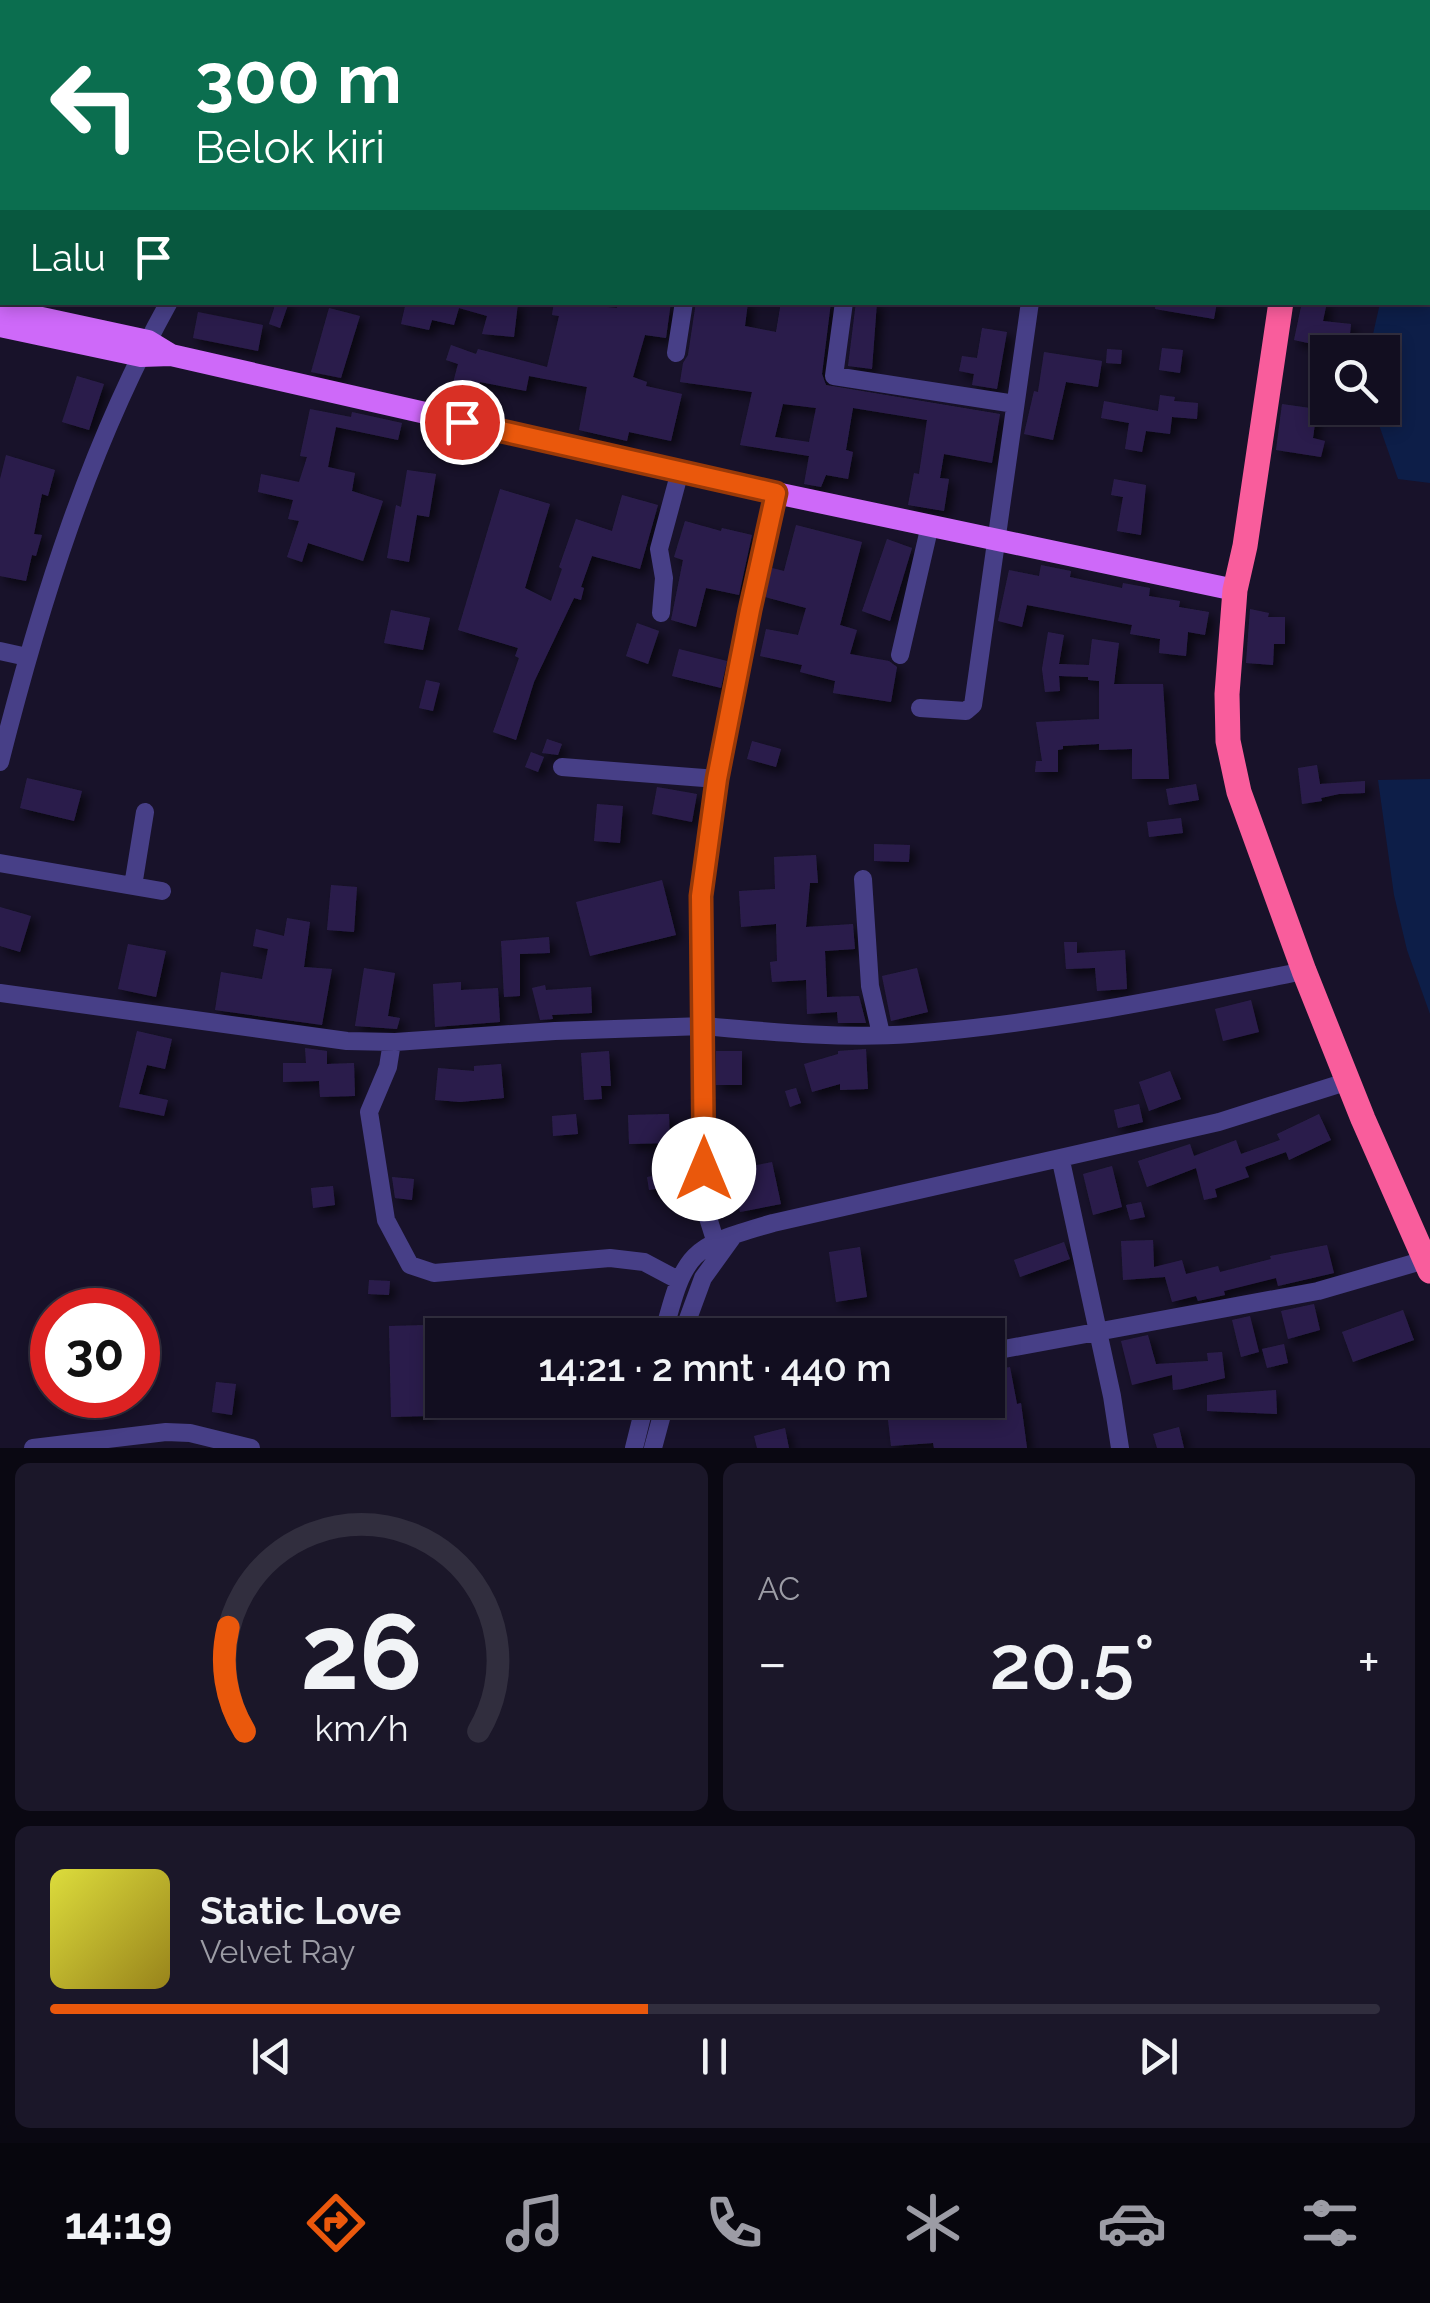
<!DOCTYPE html>
<html lang="id">
<head>
<meta charset="utf-8">
<style>
	body { margin:0; font-family:Raleway,sans-serif; background:#1b1729; color:#f1f3f6; height:100vh; display:flex; flex-direction:column; font-size:38px; white-space:nowrap }
	* { box-sizing:border-box; margin:0 }
	p { font-size:32px; color:#9c9ca5 }
	.icon { flex:none; width:55px; height:55px; fill:none; stroke:currentColor; stroke-width:2; stroke-linecap:round; stroke-linejoin:round }
	.map { position:relative; height:1448px; overflow:hidden }
	.sheet { display:flex; flex-direction:column; gap:15px; padding:15px; background:#0a0812; flex:1 }
	.sheet>* { flex:none }
	.guide { position:absolute; left:0px; top:0px; width:1430px; height:305px; box-shadow:0 5px 15px #0003,0 0 0 2px #312e3e; background:#0b6e4f; color:#fff; overflow:hidden }
	.controls { position:absolute; left:1310px; top:335px; display:grid; gap:20px }
	.controls a { display:grid; place-items:center; width:90px; height:90px; border-radius:0px; background:#120e20; box-shadow:0 5px 15px #0003,0 0 0 2px #312e3e; font-size:50px }
	.speed { position:absolute; left:30px; top:1288px; display:flex; gap:20px; font-size:50px; font-weight:700; text-align:center }
	.speed>* { display:grid; place-content:center; width:130px; height:130px; border-radius:50%; background:#120e20; box-shadow:0 5px 15px #0003,0 0 0 2px #312e3e; line-height:1 }
	.speed .limit { border:15px solid #d22; background:#fff; color:#111 }
	.pin { position:absolute; display:grid; place-items:center; width:85px; height:85px; color:#fff; margin:-42px; border:5px solid #fff; border-radius:50%; box-shadow:0 2px 10px #0007 }
	.me { position:absolute; width:110px; margin:-55px; rotate:0deg; stroke-linejoin:round; filter:drop-shadow(0 0 8px #0008) }
	.turn { display:flex; align-items:center; gap:35px; height:210px; padding:0 30px; font-size:45px }
	.turn .icon { width:130px; height:130px; stroke-width:2.5 }
	.turn b { display:block; font-size:70px; line-height:85px }
	.then { display:flex; align-items:center; height:95px; padding:0 30px; background:#0003; gap:20px; font-size:38px }
	.big { font-size:75px; font-weight:600; line-height:1.1 }
	.sheet .widget { flex:1; display:flex; flex-direction:column; justify-content:center; gap:15px; min-width:0; padding:0 35px; border-radius:15px; background:#1b1729 }
	.sheet .dial { align-items:center; gap:0 }
	.dial svg { height:260px; overflow:visible; fill:none; stroke:#312e3e; stroke-width:7; stroke-linecap:round; text-anchor:middle }
	.dial text { fill:#f1f3f6; stroke:none }
	.song { display:flex; align-items:center; gap:30px }
	.cover { width:120px; height:120px; border-radius:15px; background:linear-gradient(135deg,hsl(60 70% 55%),hsl(50 70% 35%)) }
	.played { height:10px; border-radius:5px; background:linear-gradient(90deg,#ea580c 45%,#312e3e 45%) }
	.keys { display:flex; justify-content:space-around; direction:ltr }
	.heat { display:flex; justify-content:space-between; align-items:center; font-size:55px; direction:ltr }
	.sheet .tiles { flex:1; display:grid; gap:15px; grid-template-columns:1fr 1fr }
	.widget:last-child { grid-column:span 2 }
	.trip { position:absolute; left:425px; top:1318px; width:580px; height:100px; border-radius:0px; background:#120e20; box-shadow:0 5px 15px #0003,0 0 0 2px #312e3e; font-weight:600; line-height:100px; text-align:center }
	.tabs { display:flex; height:160px; justify-content:space-around; align-items:center; background:#07060d; color:#9c9ca5 }
	.tabs .icon { width:70px; height:70px }
	.tabs .selected { color:#ea580c }
	.tabs b { font-size:45px; color:#f1f3f6 }
	.map>svg:first-child { display:block }
	.water { fill:#0d1e48 }
	.building { fill:#2b1f4b; fill-rule:evenodd; filter:url(#shadow) }
	.lines { fill:none; stroke-linecap:round; stroke-linejoin:round }
	.minor { stroke:#473f87; stroke-width:18 }
	.major { stroke:#ce69f9; stroke-width:22 }
	.highway { stroke:#f95d9c; stroke-width:25 }
	.route-casing { stroke:#983908; stroke-width:25 }
	.route { stroke:#ea580c; stroke-width:18 }
</style>
</head>
<body>
<div class="map">
<svg width="1430" height="1448" viewBox="0 0 1430 1448">
	<defs>
		<filter id="shadow"><feDropShadow dx="5.5" dy="5.5" stdDeviation="5" flood-color="#0009"/></filter>
	</defs>
	<rect width="100%" height="100%" fill="#18122a"/>
	<!-- water -->
	<path class="water" d="M1425,0H1430V483L1398,479L1373,408H1382V352H1369L1380,303L1428,302V2Z
		M1430,779V1014L1407,950L1394,895L1378,780Z"/>
	<!-- building -->
	<path class="building" d="M276,302H289L280,328L269,324Z
		M406,302L518,303L514,337L482,334L487,316L459,308L454,325L432,320L429,330L401,324Z
		M554,302L617,308L618,302L667,306L671,302L666,338L645,335L633,377L647,382L646,386L682,394L671,441L629,432L627,441L579,430L587,387L529,376L526,391L480,382L474,404L449,398L458,364L446,360L451,345L476,354L478,349L547,367L559,316L552,315Z
		M696,302H748L745,326L776,332L781,302H831L822,374L826,385L1000,414L992,463L944,454L940,478L949,479L944,511L908,505L914,473L919,474L927,420L853,408L846,450L853,452L848,479L826,475L821,487L804,484L809,456L740,445L752,392L680,382L683,363L688,355ZM783,404L816,408L809,442L775,437Z
		M856,302H877L872,369L848,366Z
		M1156,302H1217L1214,319L1155,309Z
		M1302,302H1327L1323,321L1351,324L1349,344L1318,340L1317,345L1294,340Z
		M329,308L360,316L341,378L311,372Z
		M198,312L263,325L258,351L193,338Z
		M982,328L1007,332L997,389L972,385L974,374L959,371L962,356L977,358Z
		M1162,348L1183,350L1180,373L1159,370Z
		M1107,349L1122,350L1121,364L1106,363Z
		M1044,352L1102,361L1098,387L1066,382L1053,440L1024,434L1034,391L1038,392Z
		M77,376L104,384L89,430L62,422Z
		M1160,395L1175,397L1174,401L1198,403L1197,419L1172,417L1170,434L1146,431L1142,452L1125,449L1129,423L1101,418L1104,401L1158,411Z
		M1282,404L1317,409L1313,438L1325,441L1321,457L1276,450Z
		M310,409L351,417L352,412L402,423L398,440L336,427L328,467L355,473L352,491L383,501L363,561L308,543L302,562L287,557L299,521L288,519L293,500L258,492L261,474L299,482L307,457L300,456Z
		M6,455L55,470L48,496L42,494L34,534L42,535L36,556L32,555L26,581L0,576V479Z
		M407,470L436,474L429,517L417,515L409,562L387,558L396,505L401,507Z
		M1114,479L1146,485L1141,535L1117,531L1123,497L1111,495Z
		M500,489L550,504L525,588L551,601L562,569L559,567L576,519L612,531L622,495L658,505L640,569L592,556L581,587L584,588L581,600L574,598L534,682L516,740L493,732L519,658L515,656L518,648L458,630Z
		M685,521L721,531L722,528L752,535L739,595L706,588L696,627L671,620L683,560L674,557Z
		M796,525L862,542L840,625L857,630L850,654L889,661L897,667L891,702L833,693L835,681L800,672L802,665L760,656L766,629L798,635L806,608L765,597L772,568L784,571Z
		M887,539L912,548L890,621L862,611Z
		M1041,565L1071,571L1070,577L1122,588L1123,583L1150,588L1149,596L1180,601L1179,607L1209,612L1205,635L1188,632L1186,656L1159,653L1160,639L1130,634L1132,625L1027,605L1022,627L998,621L1009,570L1039,576Z
		M1250,609L1269,613L1268,617H1285V644H1274L1273,665L1246,663Z
		M391,610L430,618L423,650L384,643Z
		M637,623L659,631L648,664L626,656Z
		M1048,632L1064,635L1059,664L1089,665L1092,639L1119,643L1114,684H1163L1169,779H1132V749L1099,750V744L1063,746V749L1058,750V772H1035L1036,761H1042L1036,722L1099,719V681L1088,680V677L1059,676L1060,691L1045,692L1042,669Z
		M679,649L727,661L721,688L672,676Z
		M426,680L440,683L433,711L419,708Z
		M547,739L562,744L558,755L542,753Z
		M752,741L781,749L776,767L747,759Z
		M531,752L544,757L538,772L525,767Z
		M1317,765L1320,784L1365,781V793L1339,794L1321,798L1322,801L1302,804L1298,768Z
		M27,778L82,791L74,821L20,808Z
		M1196,784L1199,800L1169,805L1166,789Z
		M657,787L697,794L692,822L652,814Z
		M597,804L623,806L620,843L594,841Z
		M1181,818L1183,833L1149,837L1147,822Z
		M874,844L910,845L909,862L874,861Z
		M816,855L818,883H810L806,927L853,924L855,949L825,951L827,997L859,996L866,1023H838L837,1012L807,1014L806,980L772,982L770,962L777,961L776,924L741,927L739,891L775,889L774,857Z
		M662,880L676,935L590,956L576,902Z
		M331,885L357,887L354,932L327,930Z
		M0,907L31,916L20,952L0,946Z
		M287,918L310,922L304,967L332,969L322,1025L215,1010L221,972L262,979L268,949L253,946L256,929L284,936Z
		M549,937L550,953L520,954V996L504,997L501,941Z
		M1064,942H1077V953L1125,950L1127,989L1097,991L1095,968L1066,969Z
		M128,944L166,951L156,997L118,989Z
		M364,968L395,973L388,1016L400,1018L397,1029L355,1026Z
		M917,968L928,1012L891,1021L882,976Z
		M461,982V990L498,988L500,1022L435,1027L433,984Z
		M545,985L546,990L591,987L592,1013L552,1015L553,1019L540,1020L532,988Z
		M1251,1000L1259,1032L1223,1041L1215,1009Z
		M137,1031L172,1039L165,1069L147,1065L139,1094L168,1100L164,1116L119,1107Z
		M305,1048L327,1051V1064L354,1063L355,1096L320,1097L319,1081L283,1082V1063H306Z
		M866,1049L868,1089L840,1090V1084L812,1092L804,1064L838,1054V1051Z
		M609,1051L611,1086H601L602,1099L584,1100L581,1053Z
		M716,1051H742V1085H716Z
		M501,1064L504,1098L460,1102L435,1100L438,1068L474,1071V1066Z
		M1170,1071L1181,1099L1149,1111L1139,1082Z
		M796,1088L801,1103L790,1107L785,1091Z
		M1139,1104L1143,1122L1118,1128L1114,1110Z
		M576,1114L578,1134L553,1136L552,1116Z
		M669,1114L670,1143L629,1144L628,1115Z
		M1319,1114L1331,1140L1289,1160L1286,1152L1245,1167L1249,1177L1215,1189L1217,1197L1204,1200L1196,1168L1147,1187L1138,1161L1190,1144L1194,1156L1236,1140L1241,1154L1280,1140L1277,1134Z
		M772,1162L781,1204L740,1212L732,1170Z
		M1112,1166L1122,1207L1093,1215L1083,1174Z
		M691,1169L692,1183L649,1190L647,1177Z
		M392,1177L414,1179L412,1200L395,1198Z
		M333,1186L335,1205L313,1208L311,1188Z
		M1141,1202L1145,1217L1130,1220L1126,1205Z
		M1153,1240L1154,1267L1182,1260L1186,1274L1218,1266L1220,1272L1271,1259L1270,1256L1327,1245L1334,1273L1278,1286L1276,1278L1224,1291L1225,1295L1198,1301L1196,1296L1172,1302L1165,1277L1123,1280L1121,1241Z
		M1064,1242L1070,1259L1020,1277L1014,1260Z
		M860,1247L867,1297L836,1302L829,1252Z
		M369,1280L390,1281L389,1295L368,1294Z
		M1314,1304L1320,1330L1288,1339L1281,1311Z
		M1403,1310L1414,1340L1353,1362L1342,1332Z
		M1250,1316L1259,1352L1241,1357L1232,1320Z
		M779,1321L782,1335H742V1331Z
		M427,1325L428,1358L442,1357V1380H428L429,1416L391,1417L389,1326Z
		M1148,1335L1156,1364L1208,1361L1207,1353L1222,1352L1225,1378L1182,1389L1173,1390L1172,1375L1132,1385L1121,1341Z
		M1284,1344L1288,1363L1267,1368L1262,1349Z
		M1010,1367L1017,1404L1021,1403L1027,1448H934L933,1443L891,1446L888,1420L939,1415L936,1400H988V1371Z
		M216,1382L236,1384L232,1415L212,1412Z
		M1276,1390L1277,1414L1207,1411V1395Z
		M1179,1427L1184,1448H1157L1153,1434Z
		M785,1428L789,1448H757L754,1436Z"/>
	<g class="lines">
		<!-- minor -->
		<path class="minor" d="M1189,0L1204,2
			M45,2V0
			M338,2L340,0
			M739,2V0
			M1073,2L1074,0
			M844,302L834,376L1015,404
			M676,353L684,302
			M661,613L664,578L659,549L680,471
			M0,651L27,657
			M900,655L930,525
			M920,708L966,711L973,705L1030,302
			M0,762C40,604 89,446 169,302
			M562,767L717,779
			M0,863L162,891
			M863,879L870,986L881,1034
			M133,886L145,812
			M0,993L347,1041L395,1042L555,1031L704,1026L701,897L717,779L749,610L776,493
			M392,1042L388,1067L369,1112L386,1220L410,1265L434,1273L610,1258L644,1262L678,1280
			M1061,1161L1112,1396L1120,1448
			M715,1240L704,1205V1026C772,1032 842,1039 911,1034C1043,1024 1174,997 1304,971
			M663,1335C685,1251 689,1247 773,1223L1219,1122L1349,1081
			M682,1335L703,1278L734,1235
			M988,1352L1318,1291L1425,1260
			M663,1412L726,1400
			M33,1448L166,1432L190,1433L251,1448
			M634,1448L646,1400
			M653,1448L666,1400"/>
		<!-- major -->
		<path class="major" d="M0,309L148,341L171,355
			M0,326L141,356L171,355L776,493L1235,590"/>
		<!-- highway -->
		<path class="highway" d="M1296,0V2
			M1281,302L1245,546L1235,590L1227,694L1228,741L1239,792L1304,971L1363,1119L1430,1271"/>
	</g>
	<g class="lines">
		<!-- route casing -->
		<g class="route-casing">
			<path id="route" d="M462,422L776,493L750,610L717,779L701,896L704,1169"/>
		</g>
		<!-- route -->
		<use href="#route" class="route"/>
	</g>
</svg>
<div class="controls">
<a><svg class="icon" aria-label="search" viewBox="0 0 24 24"><circle cx="10" cy="10" r="6"/><path d="M15 15l6 6"/></svg></a>
</div>
<div class="speed"><div class="limit">30</div></div>
<div class="pin" style="left:462px;top:422px;background:#d93025"><svg class="icon" aria-label="arrive" viewBox="0 0 24 24"><path d="M6 21V4h12l-3 4 3 4H6"/></svg></div>
<svg class="me" style="left:704px;top:1169px" viewBox="-20 -20 40 40"><circle r="19" fill="#fff"/><path d="M0-13L10 11 0 6-10 11z" fill="#ea580c"/></svg>
<div class="trip">14:21 · 2 mnt · 440 m</div>
<div class="guide">
<div class="turn"><svg class="icon" aria-label="left" viewBox="0 0 24 24"><path d="M17 20v-9H6M10 6l-5 5 5 5"/></svg><div><b>300 m</b>Belok kiri</div></div>
<div class="then">Lalu<svg class="icon" aria-label="arrive" viewBox="0 0 24 24"><path d="M6 21V4h12l-3 4 3 4H6"/></svg></div>
</div>
</div>
<section class="sheet">
<div class="tiles">
<div class="widget dial"><svg viewBox="0 0 100 80">
<path d="M14 69A42 42 0 1 1 86 69"/>
<path d="M14 69A42 42 0 0 1 9 37" stroke="#ea580c"/>
<text x="50" y="56" font-size="32" font-weight="700">26</text>
<text x="50" y="72" font-size="11">km/h</text>
</svg></div>
<div class="widget"><p>AC</p>
<div class="heat"><a>−</a><b class="big">20.5°</b><a>+</a></div>
</div>
<div class="widget">
<div class="song"><i class="cover"></i><div><b>Static Love</b><p>Velvet Ray</p></div></div>
<div class="played"></div>
<div class="keys"><svg class="icon" aria-label="previous" viewBox="0 0 24 24"><path d="M18 5L8 12l10 7zM5 5v14"/></svg><svg class="icon" aria-label="pause" viewBox="0 0 24 24"><path d="M8 5v14M16 5v14"/></svg><svg class="icon" aria-label="next" viewBox="0 0 24 24"><path d="M6 5l10 7-10 7zM19 5v14"/></svg></div>
</div>
</div>
</section>
<nav class="tabs">
<b>14:19</b>
<svg class="icon selected" aria-label="directions" viewBox="0 0 24 24"><path d="M12 3l9 9-9 9-9-9zM9 14v-3h6M13 9l2 2-2 2"/></svg>
<svg class="icon" aria-label="music" viewBox="0 0 24 24"><path d="M9 18V5l10-2v13"/><circle cx="6" cy="18" r="3"/><circle cx="16" cy="16" r="3"/></svg>
<svg class="icon" aria-label="phone" viewBox="0 0 24 24"><path d="M5 4h4l2 5-3 2q2 4 5 5l2-3 5 2v4C11 20 4 13 5 4z"/></svg>
<svg class="icon" aria-label="climate" viewBox="0 0 24 24"><path d="M12 3v18M4 7l16 10M4 17L20 7"/></svg>
<svg class="icon" aria-label="car" viewBox="0 0 24 24"><path d="M5 17H2v-5l4-1 3-4h7l3 4 3 1v5h-3M9 17h6M6 11h13"/><circle cx="7" cy="17" r="2"/><circle cx="17" cy="17" r="2"/></svg>
<svg class="icon" aria-label="filters" viewBox="0 0 24 24"><path d="M4 7h16M4 17h16"/><circle cx="9" cy="7" r="2"/><circle cx="15" cy="17" r="2"/></svg>
</nav>
</body>
</html>
